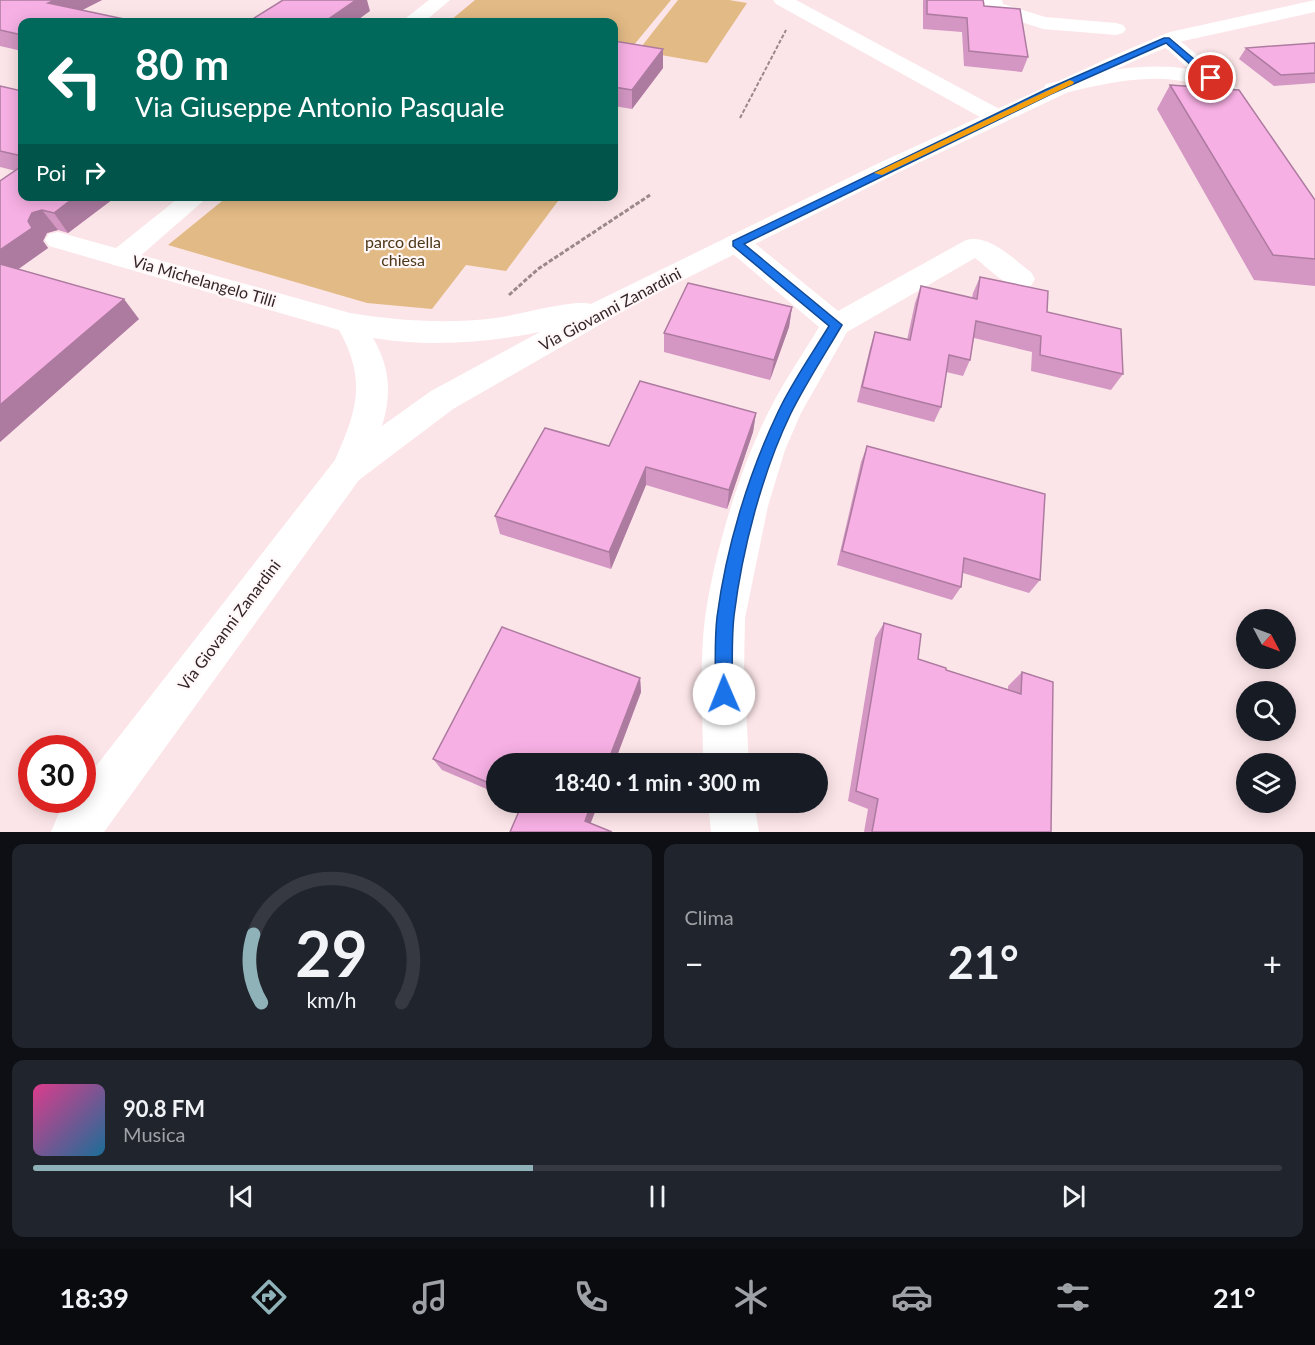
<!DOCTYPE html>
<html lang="it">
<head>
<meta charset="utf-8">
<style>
	body { margin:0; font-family:Lato,sans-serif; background:#20242c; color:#f1f3f6; height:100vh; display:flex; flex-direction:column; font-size:22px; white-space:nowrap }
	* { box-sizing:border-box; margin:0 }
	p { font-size:20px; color:#9ea1a6 }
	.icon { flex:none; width:33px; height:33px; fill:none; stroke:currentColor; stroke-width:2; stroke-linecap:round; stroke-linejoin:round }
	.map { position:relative; height:832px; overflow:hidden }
	.drawer { display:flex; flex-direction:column; gap:12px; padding:12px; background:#0d0f14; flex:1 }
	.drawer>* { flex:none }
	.hud { position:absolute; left:18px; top:18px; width:600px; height:183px; border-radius:12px; box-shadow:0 3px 15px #0003; background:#00695c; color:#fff; overflow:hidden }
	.needle { width:39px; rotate:131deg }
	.controls { position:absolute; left:1236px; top:609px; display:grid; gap:12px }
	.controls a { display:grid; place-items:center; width:60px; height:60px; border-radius:50%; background:#171b24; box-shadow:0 3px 15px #0003; font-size:30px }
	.speed { position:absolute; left:18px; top:735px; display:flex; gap:12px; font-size:30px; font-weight:700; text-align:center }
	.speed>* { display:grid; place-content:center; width:78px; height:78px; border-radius:50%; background:#171b24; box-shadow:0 3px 15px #0003; line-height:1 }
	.speed .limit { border:9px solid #d22; background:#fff; color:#111 }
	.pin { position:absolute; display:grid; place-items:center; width:51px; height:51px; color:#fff; margin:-26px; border:3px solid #fff; border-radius:50%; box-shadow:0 2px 6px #0007 }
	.me { position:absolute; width:66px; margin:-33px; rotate:359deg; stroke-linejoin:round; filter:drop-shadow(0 0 4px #0008) }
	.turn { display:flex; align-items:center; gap:21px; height:126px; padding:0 18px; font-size:27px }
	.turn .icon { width:78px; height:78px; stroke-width:2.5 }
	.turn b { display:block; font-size:42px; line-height:51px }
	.then { display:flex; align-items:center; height:57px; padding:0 18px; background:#0003; gap:12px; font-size:22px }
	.big { font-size:45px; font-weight:700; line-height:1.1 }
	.drawer .tile { flex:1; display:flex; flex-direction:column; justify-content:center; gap:9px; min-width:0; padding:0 21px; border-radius:12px; background:#20242c }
	.drawer .dial { align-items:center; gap:0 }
	.dial svg { height:156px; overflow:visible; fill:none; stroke:#363941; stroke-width:7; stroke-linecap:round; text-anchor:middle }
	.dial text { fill:#f1f3f6; stroke:none }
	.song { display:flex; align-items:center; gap:18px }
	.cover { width:72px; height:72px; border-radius:9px; background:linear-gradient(135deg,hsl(330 70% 55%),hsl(200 70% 35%)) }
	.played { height:6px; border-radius:3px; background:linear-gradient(90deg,#8eb2b8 40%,#363941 40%) }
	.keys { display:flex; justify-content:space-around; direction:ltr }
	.heat { display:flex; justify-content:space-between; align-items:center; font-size:33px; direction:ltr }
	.drawer .tiles { flex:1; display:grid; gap:12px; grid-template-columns:1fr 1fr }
	.tile:last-child { grid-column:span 2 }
	.trip { position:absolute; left:486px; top:753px; width:342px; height:60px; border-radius:30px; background:#171b24; box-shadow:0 3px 15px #0003; font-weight:700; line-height:60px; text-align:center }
	.tab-bar { display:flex; height:96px; justify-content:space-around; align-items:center; background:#090b0e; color:#9ea1a6 }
	.tab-bar .icon { width:42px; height:42px }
	.tab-bar .active { color:#8eb2b8 }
	.tab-bar b { font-size:27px; color:#f1f3f6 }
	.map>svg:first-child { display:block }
	.green { fill:#e2ba85 }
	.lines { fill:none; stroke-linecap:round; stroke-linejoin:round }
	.path-far1 { stroke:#9b888b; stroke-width:2; stroke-dasharray:4 2; stroke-linecap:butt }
	.path { stroke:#9b888b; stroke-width:3; stroke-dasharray:4.5 2; stroke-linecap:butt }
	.street { fill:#fff; fill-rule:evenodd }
	.secondary { fill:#fff; fill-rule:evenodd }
	.wall { fill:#d497c4 }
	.shaded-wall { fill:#ad7ba0 }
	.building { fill:#f7b0e4; stroke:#ad7ba0; stroke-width:1.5 }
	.route { fill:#1a73e8; stroke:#114b97; stroke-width:1.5 }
	.slow { fill:#f59e0b }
	.labels { text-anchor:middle; stroke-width:4.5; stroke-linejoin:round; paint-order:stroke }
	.park-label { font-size:16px; fill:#4b3617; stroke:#fff7f8 }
	.street-label { font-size:16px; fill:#342528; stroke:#fff7f8 }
</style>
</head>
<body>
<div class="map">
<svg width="1315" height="832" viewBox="0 0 1315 832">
	<rect width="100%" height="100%" fill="#fce5e8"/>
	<!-- green -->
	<path class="green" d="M475,0H671L629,51L614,48V22H467L451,20Z
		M678,0H729L747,3L707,63L638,51Z
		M227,197V196L561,197L506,271L466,265L432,309L367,303L168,245Z"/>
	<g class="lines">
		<!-- path-far1 -->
		<path class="path-far1" d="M740,118L786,30"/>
		<!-- path -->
		<path class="path" d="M509,295L538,269L650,195"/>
		<!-- street -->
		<path class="street" d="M429,0H450L424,22H404L406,18Z
			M773,0H796L1005,112L1008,117L1005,122L997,124L989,122L776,4Z
			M984,0H1002L1003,4L1045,17L1116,23L1123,25L1126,29L1123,33L1116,35L1043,29L987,11Z
			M1167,34L1174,36L1235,86L1262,125L1259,130L1251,132L1243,130C1234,117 1225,97 1212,89C1209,87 1203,87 1199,85C1150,70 1102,85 1054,95L1046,94L1043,89L1046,84C1093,73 1140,61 1189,69L1157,40L1160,36Z
			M181,196H209L131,264L121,267L111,264L107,258L111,252Z
			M737,234L747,237L838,311L966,240C990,234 1013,259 1031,272L1035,279L1031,286C1009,292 992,271 975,258L847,332L801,413L785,450L768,506L745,618L744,671L749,764H703C703,715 699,665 705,618C714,554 740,466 770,409C784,381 803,354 819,327L727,249L724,243L727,237Z
			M708,802H754L759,832H711Z"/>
		<!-- secondary -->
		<path class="secondary" d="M1315,0V12L1183,41L1136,60L897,173L641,301L453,409L359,480L104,832H51L58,815L70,800H82V784L335,460C357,410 367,381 339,330L49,246L45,240L49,234L58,232L350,313C399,321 447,324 496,318C518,315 574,299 591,304L879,163L1122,52L1170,32ZM540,332L431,391L382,426C392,394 390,367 373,338C428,347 486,343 540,332Z"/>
	</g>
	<!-- wall -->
	<path class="wall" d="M0,0H102L82,10L124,19L126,22H22V51L0,46Z
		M923,0H983L984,6L1028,57L1022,72L964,66L962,32L923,29Z
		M614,41L663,68L632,109L614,106Z
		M1315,43V83L1274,86L1239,59L1246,48Z
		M1170,85L1315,200V286L1254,280L1157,109Z
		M0,86L22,91V196H117L68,233L58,230L47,233L43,241L48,248L18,269L139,319L0,442L16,171L0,167Z
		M980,277L1047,312L1123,374L1111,390L1031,371L1032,352L974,338L970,360L963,376L946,372L941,407L934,422L857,402L870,348L875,332L907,340L915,303L921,286L972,298L973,293Z
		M792,307L789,327L770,380L664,352V333Z
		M756,413L753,432L727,509L646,485L611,569L500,534L495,516L609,446Z
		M867,446L1040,580L1029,593L963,573L961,587L952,600L837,565L861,462Z
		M884,623L918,659L946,670L1008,689V686L1022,672L1051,832H864L868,809L848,801L875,638Z
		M640,678L641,692L614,764H496V793L442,770L433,759Z"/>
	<!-- shaded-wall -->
	<path class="shaded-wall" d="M55,0H102L59,22L48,3Z
		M356,0H367L370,11L355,22H324Z
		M124,19L126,22H117Z
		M663,49V68L632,109V90Z
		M76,196H117L68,233L54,213Z
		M42,210L58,230L47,233L43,241L48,248L3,280L0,277V250L28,221L32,213Z
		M124,299L139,319L0,442V405Z
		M792,307L789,327L770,380L774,360Z
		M756,413L753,432L727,509L729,490Z
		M646,467V485L611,569L609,552Z
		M640,678L641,692L614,764H607Z
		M592,802H599L588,830L585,821Z"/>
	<!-- building -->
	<path class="building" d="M0,0H55L48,3L124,19L117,22H22V35L0,30Z
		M283,0H356L324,22H248Z
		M927,0H983L984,6L1020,9L1028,57L969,51L967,18L927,14Z
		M614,41L663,49L632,90L614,87Z
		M1315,43V73L1281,75L1246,48Z
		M1170,85L1239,90L1315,200V259L1273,255Z
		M0,86L22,91V156L0,151Z
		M22,166V196H76L54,213L42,210L32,213L28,221L32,228L0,250V181Z
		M0,264L124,299L0,405Z
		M980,277L1048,291L1047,312L1121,329L1123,374L1040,355L1041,336L976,321L970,360L949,355L941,407L862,387L875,332L910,340L921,286L977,299Z
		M688,283L792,307L774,360L664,333Z
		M640,381L756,413L729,490L646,467L609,552L495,516L545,428L609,446Z
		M867,446L1045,494L1040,580L964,558L961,587L842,551Z
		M884,623L921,634L918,659L946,668V670L1021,694L1022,672L1053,682L1051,832H872L878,799L856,791Z
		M502,627L640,678L607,764H496V786L433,759Z
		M523,802H592L585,821L612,832H510Z"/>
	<!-- route -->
	<path class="route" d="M1164,38H1169L1214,76V80H1208L1166,43L1051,94L744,244L842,325C825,354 806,383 791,413C762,473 742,550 734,616C731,642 733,669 732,694L730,701L724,703L717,701L715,694C716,669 714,642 717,617C726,548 748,475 778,412C792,382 812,354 829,326L733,246V241L1045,90Z"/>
	<!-- slow -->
	<path class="slow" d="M1070,80L1074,82L1073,84L882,175L874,173Z"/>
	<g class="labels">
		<!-- park labels -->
		<g class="park-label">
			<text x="403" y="248">parco della<tspan x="403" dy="18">chiesa</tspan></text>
		</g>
		<!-- street labels -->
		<g class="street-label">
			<text transform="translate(204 281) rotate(16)" y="6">Via Michelangelo Tilli</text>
			<text transform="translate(610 309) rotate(-28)" y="6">Via Giovanni Zanardini</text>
			<text transform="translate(229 625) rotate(-53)" y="6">Via Giovanni Zanardini</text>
		</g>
	</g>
</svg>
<div class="controls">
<a><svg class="needle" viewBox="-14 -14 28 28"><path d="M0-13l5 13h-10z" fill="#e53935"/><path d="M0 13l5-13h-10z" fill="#9ea1a6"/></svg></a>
<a><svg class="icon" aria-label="search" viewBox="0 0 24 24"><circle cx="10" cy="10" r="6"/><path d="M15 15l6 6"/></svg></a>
<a><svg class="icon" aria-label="layers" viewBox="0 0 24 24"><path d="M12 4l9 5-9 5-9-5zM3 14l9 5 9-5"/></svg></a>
</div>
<div class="speed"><div class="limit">30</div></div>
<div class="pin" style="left:1211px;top:78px;background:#d93025"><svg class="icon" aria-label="arrive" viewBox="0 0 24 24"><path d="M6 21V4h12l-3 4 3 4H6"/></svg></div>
<svg class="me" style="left:724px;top:694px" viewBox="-20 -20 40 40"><circle r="19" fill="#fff"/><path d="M0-13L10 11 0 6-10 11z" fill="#1a73e8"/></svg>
<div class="trip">18:40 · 1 min · 300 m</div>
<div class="hud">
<div class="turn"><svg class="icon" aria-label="left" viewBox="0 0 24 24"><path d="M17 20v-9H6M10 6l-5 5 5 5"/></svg><div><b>80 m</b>Via Giuseppe Antonio Pasquale</div></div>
<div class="then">Poi<svg class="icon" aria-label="right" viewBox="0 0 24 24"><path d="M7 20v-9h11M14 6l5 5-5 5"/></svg></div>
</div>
</div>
<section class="drawer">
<div class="tiles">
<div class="tile dial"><svg viewBox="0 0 100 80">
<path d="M14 69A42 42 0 1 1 86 69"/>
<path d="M14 69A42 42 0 0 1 10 34" stroke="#8eb2b8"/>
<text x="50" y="56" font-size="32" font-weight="700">29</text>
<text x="50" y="72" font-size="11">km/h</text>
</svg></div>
<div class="tile"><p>Clima</p>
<div class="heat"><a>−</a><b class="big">21°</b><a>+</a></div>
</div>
<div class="tile">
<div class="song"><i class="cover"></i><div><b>90.8 FM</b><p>Musica</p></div></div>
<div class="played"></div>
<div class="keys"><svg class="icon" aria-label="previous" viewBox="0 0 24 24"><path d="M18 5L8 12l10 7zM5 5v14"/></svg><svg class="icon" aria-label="pause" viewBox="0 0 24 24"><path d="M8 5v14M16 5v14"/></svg><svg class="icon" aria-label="next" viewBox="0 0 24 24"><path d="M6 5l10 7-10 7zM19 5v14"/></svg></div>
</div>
</div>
</section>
<nav class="tab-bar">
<b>18:39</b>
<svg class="icon active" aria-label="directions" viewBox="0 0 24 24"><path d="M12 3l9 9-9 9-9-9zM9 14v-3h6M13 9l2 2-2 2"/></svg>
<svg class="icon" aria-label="music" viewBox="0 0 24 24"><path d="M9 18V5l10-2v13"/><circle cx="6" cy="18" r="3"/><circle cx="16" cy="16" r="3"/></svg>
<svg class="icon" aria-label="phone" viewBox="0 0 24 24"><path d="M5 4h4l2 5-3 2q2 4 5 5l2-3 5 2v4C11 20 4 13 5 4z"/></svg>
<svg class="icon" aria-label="climate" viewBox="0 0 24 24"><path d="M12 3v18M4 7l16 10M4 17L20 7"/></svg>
<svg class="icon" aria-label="car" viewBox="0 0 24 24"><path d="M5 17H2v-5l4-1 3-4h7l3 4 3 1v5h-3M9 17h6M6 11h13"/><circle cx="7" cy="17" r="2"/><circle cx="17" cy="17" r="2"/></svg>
<svg class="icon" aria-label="filters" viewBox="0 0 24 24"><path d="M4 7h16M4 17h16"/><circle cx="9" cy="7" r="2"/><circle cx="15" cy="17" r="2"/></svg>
<b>21°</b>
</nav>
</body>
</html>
